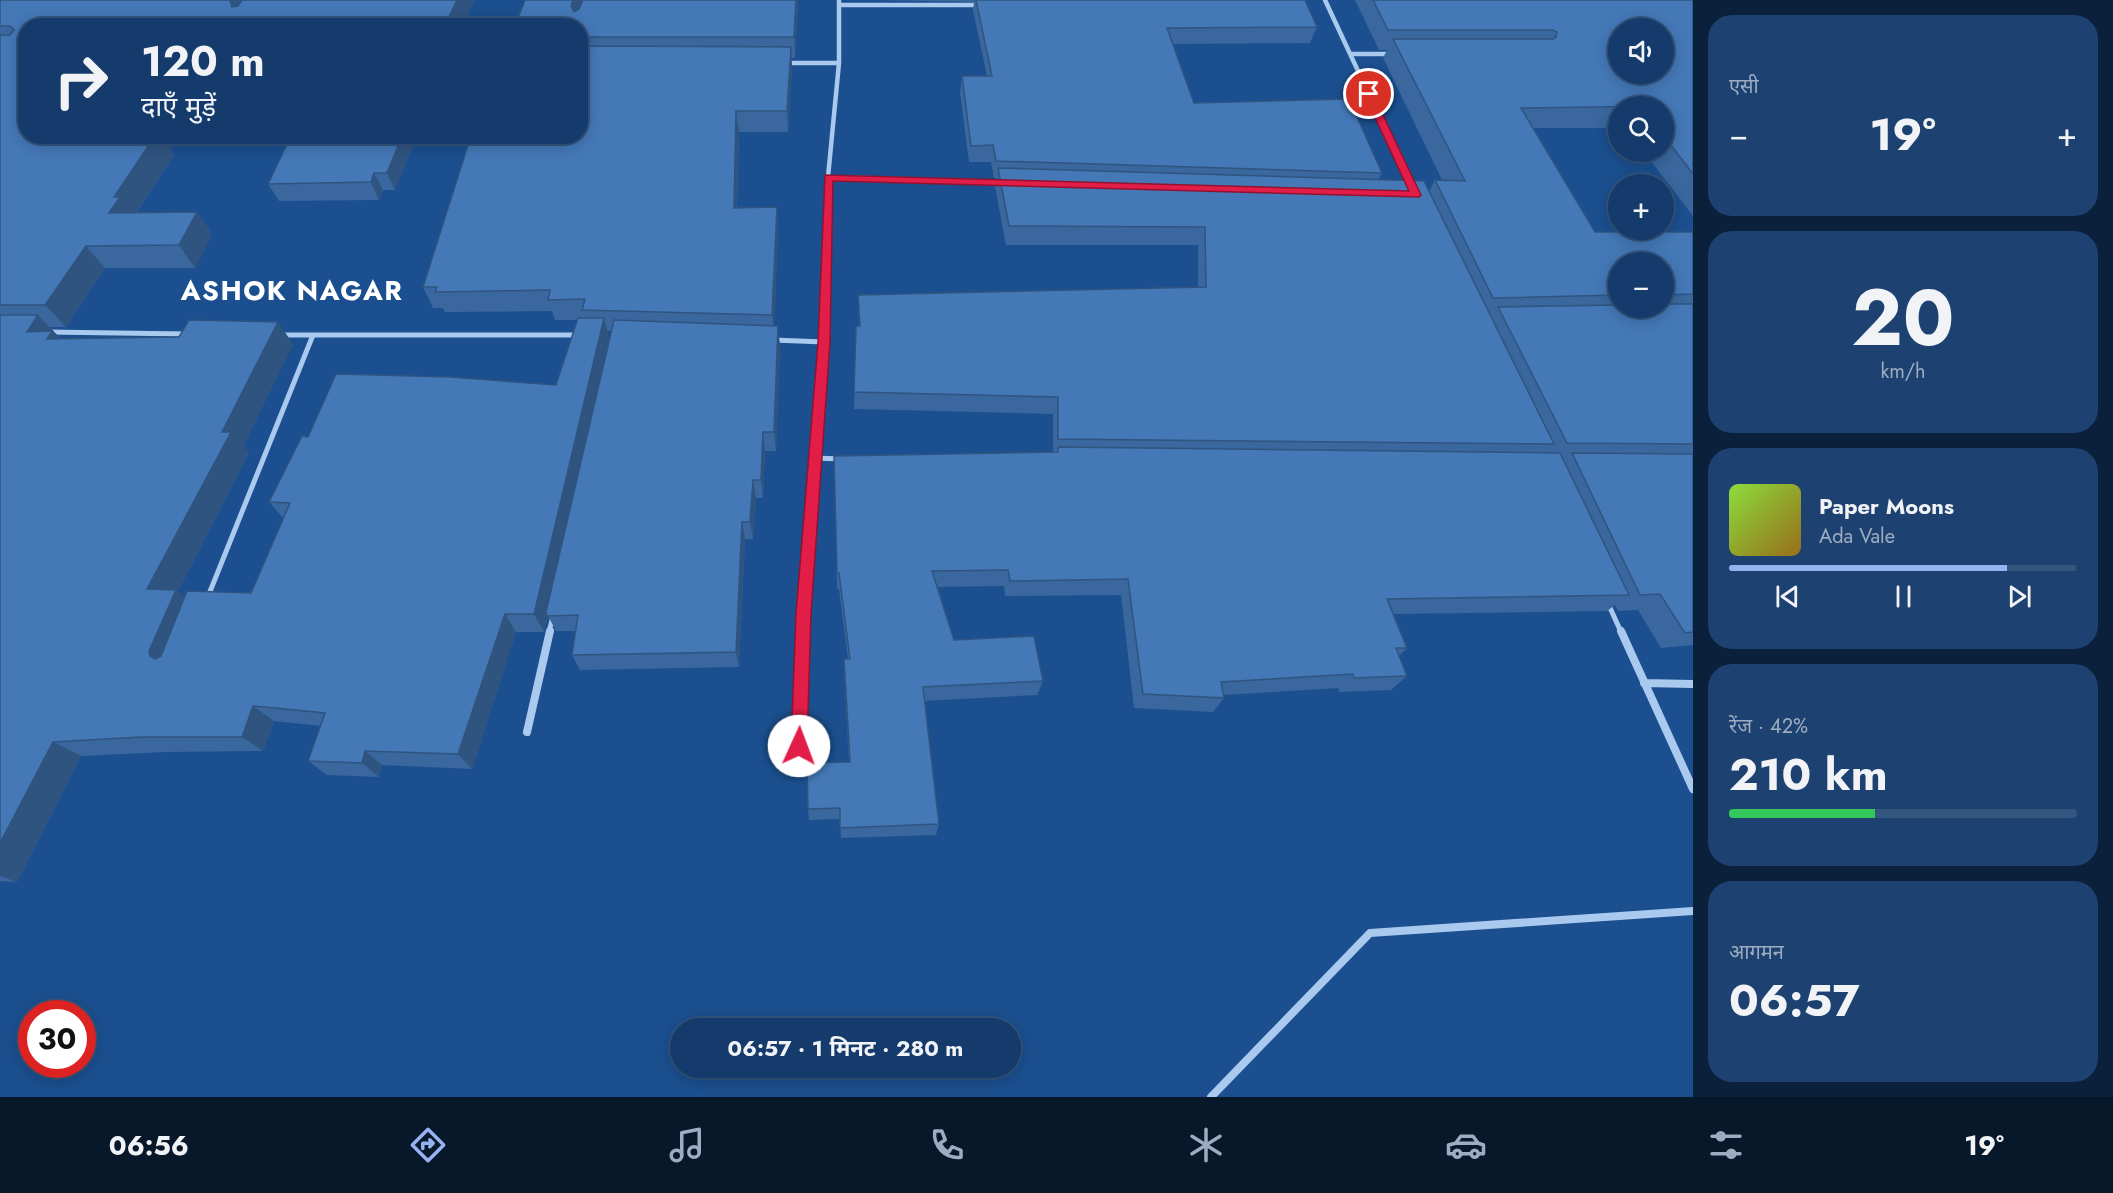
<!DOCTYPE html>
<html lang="hi">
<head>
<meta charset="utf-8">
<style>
	body { margin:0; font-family:Jost,"Noto Sans Devanagari",sans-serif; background:#1d4271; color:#f1f3f6; height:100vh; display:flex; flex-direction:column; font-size:22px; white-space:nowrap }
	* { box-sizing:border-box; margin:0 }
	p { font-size:20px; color:#9dadc1 }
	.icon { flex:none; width:33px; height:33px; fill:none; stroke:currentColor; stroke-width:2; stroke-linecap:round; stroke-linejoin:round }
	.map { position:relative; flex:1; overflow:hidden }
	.side { display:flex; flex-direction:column; gap:15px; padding:15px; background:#0b203b; width:420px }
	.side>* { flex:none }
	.guide { position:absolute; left:18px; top:18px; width:570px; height:126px; border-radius:24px; box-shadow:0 3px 15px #0003,0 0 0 2px #33557e; background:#143b6b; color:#f1f3f6; overflow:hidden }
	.buttons { position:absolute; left:1608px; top:18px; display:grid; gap:12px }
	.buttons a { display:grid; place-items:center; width:66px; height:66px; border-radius:50%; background:#143b6b; box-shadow:0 3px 15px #0003,0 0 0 2px #33557e; font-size:30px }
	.speed { position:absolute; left:18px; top:1000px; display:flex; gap:12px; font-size:30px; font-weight:700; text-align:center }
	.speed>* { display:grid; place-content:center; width:78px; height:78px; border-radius:50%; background:#143b6b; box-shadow:0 3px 15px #0003,0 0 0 2px #33557e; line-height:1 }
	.speed .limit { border:9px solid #d22; background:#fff; color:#111 }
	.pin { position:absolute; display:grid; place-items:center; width:51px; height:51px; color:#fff; margin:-26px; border:3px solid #fff; border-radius:50%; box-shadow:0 2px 6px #0007 }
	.me { position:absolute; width:66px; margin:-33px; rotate:2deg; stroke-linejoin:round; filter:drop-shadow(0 0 4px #0008) }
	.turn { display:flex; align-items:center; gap:21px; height:126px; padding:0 24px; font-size:27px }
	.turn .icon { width:78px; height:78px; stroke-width:2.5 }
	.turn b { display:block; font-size:42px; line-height:51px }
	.big { font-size:45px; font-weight:700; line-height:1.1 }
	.side .widget { flex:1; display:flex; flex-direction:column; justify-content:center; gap:9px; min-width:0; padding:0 21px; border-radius:24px; background:#1d4271 }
	.side .dial { align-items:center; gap:0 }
	.dial b { font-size:78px; line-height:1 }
	.song { display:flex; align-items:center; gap:18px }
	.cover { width:72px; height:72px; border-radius:9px; background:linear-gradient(135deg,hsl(90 70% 55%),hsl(40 70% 35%)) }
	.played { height:6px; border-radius:3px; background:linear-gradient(90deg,#95b2f1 80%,#33557e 80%) }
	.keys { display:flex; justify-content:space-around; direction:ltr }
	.heat { display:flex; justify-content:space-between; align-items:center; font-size:33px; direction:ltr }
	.charge { height:9px; border-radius:4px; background:linear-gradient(90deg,#34c759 42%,#33557e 0) }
	.trip { position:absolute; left:670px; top:1018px; width:351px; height:60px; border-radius:30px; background:#143b6b; box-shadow:0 3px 15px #0003,0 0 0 2px #33557e; font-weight:700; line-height:60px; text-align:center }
	.tabs { display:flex; height:96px; justify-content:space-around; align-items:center; background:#08182b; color:#9dadc1 }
	.tabs .icon { width:42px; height:42px }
	.tabs .current { color:#95b2f1 }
	.tabs b { font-size:27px; color:#f1f3f6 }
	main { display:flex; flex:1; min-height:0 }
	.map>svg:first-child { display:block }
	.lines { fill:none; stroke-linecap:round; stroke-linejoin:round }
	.minor-far2 { stroke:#a9c9ee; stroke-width:4.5 }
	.minor-far1 { stroke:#a9c9ee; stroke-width:5 }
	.minor { stroke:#a9c9ee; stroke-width:8 }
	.wall { fill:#3a679d; fill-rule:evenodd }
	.shaded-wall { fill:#305480 }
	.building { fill:#4478b7; stroke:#305480; stroke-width:1.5; fill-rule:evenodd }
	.route { fill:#e11d48; stroke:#92132f; stroke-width:1.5 }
	.labels { text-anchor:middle; stroke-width:6; stroke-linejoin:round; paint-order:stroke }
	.district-label { font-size:27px; font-weight:bold; letter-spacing:1.5px; fill:#fff; stroke:#1b4f8f }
</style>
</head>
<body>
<main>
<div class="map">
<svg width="1693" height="1097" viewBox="0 0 1693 1097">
	<rect width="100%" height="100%" fill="#1b4f8f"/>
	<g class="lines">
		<!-- minor-far2 -->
		<path class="minor-far2" d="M1325,0L1412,187
			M839,5H979
			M1350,54H1391
			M785,63H839
			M828,177L1001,182
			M826,275L828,177L839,63V0"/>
		<!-- minor-far1 -->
		<path class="minor-far1" d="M47,332L187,334
			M281,335H580
			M773,340L824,342
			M815,458L841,459
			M207,599L313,335
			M1607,601L1621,632
			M549,632L553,616
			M803,632L824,342L826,273"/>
		<!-- minor -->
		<path class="minor" d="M1621,631L1693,789
			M1644,683L1693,684
			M527,732L550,631
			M799,746L803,631
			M1211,1097L1370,933L1693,911"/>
	</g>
	<!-- wall -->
	<path class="wall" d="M0,0H474L463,26H26V136H180L170,150L174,155L136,213L197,212L212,234L195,268H105L66,327H50L60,339L293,344L243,446L249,453L178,591L184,597L251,593L283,518L269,502L308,437L556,385L578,320H555L552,311L445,312L443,308H433L423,287L580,136V26L525,0H798L795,58H791L792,67L788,132H739L737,208L777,207L778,228L774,325L780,345L776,451H765L763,498H756L753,539H745L739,667L580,670L572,655L575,631H556L548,616L544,632H516L472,769L382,765L379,777L327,775L308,761L321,726L274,721L263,751L166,752L81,756L17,882L0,881ZM607,331H612L610,340Z
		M868,0H1305L1317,27L1310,43L1173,44L1194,103L1382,173L1378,180L1429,191L1435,180H1442L1383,58L1387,50H1379L1355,0H1693V216L1644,152H1664V106H1618V128H1533L1595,232H1693V645L1661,648L1638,610L1618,611L1615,605L1607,611L1394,614L1407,648L1399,656L1407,676L1391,690L1339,692L1338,688L1223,695L1224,698L1213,712L1134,708L1121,595L1005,596L1004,586L938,587L954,640L1043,681L1037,695L924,701L939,824L936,835L841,838L840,819L809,820L808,809L849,762L844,673V659H848L839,589H837L834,456L1053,452V414L854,409L856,326H859L858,295L1198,287V245H1006L995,187L997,178H994L991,162H969L960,93L962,76H987L973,10L974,2ZM1618,262H1664V308H1618Z
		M417,136L395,190H383L379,200L279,201L268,184Z"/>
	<!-- shaded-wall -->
	<path class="shaded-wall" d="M231,0H260L232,7L230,1Z
		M457,0H474L463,26H450L448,19Z
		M573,0H586L576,26L571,6Z
		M796,0H798L795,58L794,37Z
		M345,17L348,26H343L341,22Z
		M303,20L305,26H301L300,24Z
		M791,47L792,67L788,132L787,111Z
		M736,111L739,132L736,228L734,208Z
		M155,136H180L170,150L174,155L134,215L109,213L114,197Z
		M402,136H417L395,190L387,173Z
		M374,173L383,190L379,200L371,182Z
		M777,207L778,228L774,335L772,315Z
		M197,212L212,234L195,268L179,245Z
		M86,246L105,268L66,327L45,305Z
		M38,315L59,337V338L73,353L27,332Z
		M604,318L610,340L544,632L534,614Z
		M278,322L293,344L243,446L249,453L178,591L197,608L172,668L150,656L147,589L222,432Z
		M778,326L780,345L776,451L774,432Z
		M763,432L765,451L763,498L761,480Z
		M753,480L756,498L753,539L750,522Z
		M742,522L745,539L739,667L736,652Z
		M505,614L516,632L472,769L458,754Z
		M253,706L274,721L263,751L242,737Z
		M53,742L81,756L17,882L0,876V843Z
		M365,751L382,765L379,777L362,763Z"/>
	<!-- building -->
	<path class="building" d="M0,0H231L230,1L232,7L238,6L242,0H457L448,19L345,17L341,22L303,20L300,24L229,21L226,26H26V136H155L114,197H120L109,213L197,212L179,245L86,246L45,305H0V35H10L14,30L10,26H0Z
		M525,0H573L571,6L574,12L579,9L583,0H796L794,37H580V26H515Z
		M976,0H1305L1317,27L1167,28L1194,103L1349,99L1382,173L996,161L993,145L971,146L962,76H992Z
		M1373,0H1693V174L1664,136V106L1521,108L1595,232H1693V294L1664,295V262H1618V295L1493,298L1435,180L1465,181L1393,39H1553L1556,37L1557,32L1552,30H1388ZM1618,28H1664V74H1618Z
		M580,46L791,47L787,111H736L734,208L777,207L772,315L582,310L585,299L548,300L550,290L435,292L437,287H423L470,139H473L474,136H580Z
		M291,136H402L387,173H374L371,182L268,184Z
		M998,168L1424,181L1554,444L1058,439V397L854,392L856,326H860L858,295L1206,287L1205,227L1009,226Z
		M1664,304H1693V444L1567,443L1498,307L1618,305V308H1664Z
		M0,315H38L27,332L52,331L47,339L179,337L189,320L278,322L222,432H231L147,589L176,590L149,651L150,656L155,659L161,656L187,591L251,593L290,503L269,502L302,436L308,437L336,374L450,377L556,385L578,318H604L535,610L534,614H505L458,754L365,751L362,763L308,761L325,713L253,706L242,737H141L53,742L0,843Z
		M614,320L778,326L774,432H763L761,480H753L750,522H742L736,652L572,655L578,615L547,616L546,612Z
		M1058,447L1560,453L1629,595L1387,599L1407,648H1396L1407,676L1354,678L1353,674L1221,682L1224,698L1143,694L1128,579L1010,581L1008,570L932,571L954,640L1034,636L1043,681L923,687L939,824L840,828V808L808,809L807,763L850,762L844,659H850L839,573H837L834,456L1058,452Z
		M1572,453L1693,454V632L1685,633L1660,594L1640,595Z"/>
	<!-- route -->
	<path class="route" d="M1369,91L1373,94L1421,195L1419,197L833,181L830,342L811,614L807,746L804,751L799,753L793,751L791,746L796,614L818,342L825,175L1409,191L1364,94Z"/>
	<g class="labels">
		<!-- district labels -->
		<g class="district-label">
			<text x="292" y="300">ASHOK NAGAR</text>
		</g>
	</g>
</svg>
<div class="buttons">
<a><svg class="icon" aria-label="sound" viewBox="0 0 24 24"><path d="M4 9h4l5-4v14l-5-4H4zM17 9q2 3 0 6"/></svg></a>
<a><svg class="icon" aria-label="search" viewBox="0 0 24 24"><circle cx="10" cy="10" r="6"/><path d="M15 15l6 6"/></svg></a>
<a>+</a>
<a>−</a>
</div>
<div class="speed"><div class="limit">30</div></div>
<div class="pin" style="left:1369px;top:94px;background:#d93025"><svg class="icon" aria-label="arrive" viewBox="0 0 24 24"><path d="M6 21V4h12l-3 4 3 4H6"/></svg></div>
<svg class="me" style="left:799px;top:746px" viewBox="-20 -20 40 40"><circle r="19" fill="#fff"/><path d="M0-13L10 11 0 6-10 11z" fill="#e11d48"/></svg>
<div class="trip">06:57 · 1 मिनट · 280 m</div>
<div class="guide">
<div class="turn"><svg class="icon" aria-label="right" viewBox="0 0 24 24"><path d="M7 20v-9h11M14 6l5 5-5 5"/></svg><div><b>120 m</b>दाएँ मुड़ें</div></div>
</div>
</div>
<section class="side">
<div class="widget"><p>एसी</p>
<div class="heat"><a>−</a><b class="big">19°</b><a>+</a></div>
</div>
<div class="widget dial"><b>20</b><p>km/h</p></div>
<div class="widget">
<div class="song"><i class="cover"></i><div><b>Paper Moons</b><p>Ada Vale</p></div></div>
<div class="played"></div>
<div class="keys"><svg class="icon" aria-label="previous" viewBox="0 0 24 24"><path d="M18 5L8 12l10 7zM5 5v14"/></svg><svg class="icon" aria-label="pause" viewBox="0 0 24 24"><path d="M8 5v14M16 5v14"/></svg><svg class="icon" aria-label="next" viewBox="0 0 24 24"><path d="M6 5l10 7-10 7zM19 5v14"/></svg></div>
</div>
<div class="widget"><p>रेंज · 42%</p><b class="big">210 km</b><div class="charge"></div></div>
<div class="widget"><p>आगमन</p><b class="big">06:57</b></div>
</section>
</main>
<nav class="tabs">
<b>06:56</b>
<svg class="icon current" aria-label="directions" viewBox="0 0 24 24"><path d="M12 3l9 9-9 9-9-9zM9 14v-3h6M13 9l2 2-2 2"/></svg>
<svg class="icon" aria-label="music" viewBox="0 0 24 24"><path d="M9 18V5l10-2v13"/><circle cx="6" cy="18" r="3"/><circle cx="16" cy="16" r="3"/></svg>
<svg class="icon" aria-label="phone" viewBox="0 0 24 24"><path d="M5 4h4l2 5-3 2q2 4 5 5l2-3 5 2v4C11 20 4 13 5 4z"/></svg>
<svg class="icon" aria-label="climate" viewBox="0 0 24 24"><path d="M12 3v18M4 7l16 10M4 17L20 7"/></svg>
<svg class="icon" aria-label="car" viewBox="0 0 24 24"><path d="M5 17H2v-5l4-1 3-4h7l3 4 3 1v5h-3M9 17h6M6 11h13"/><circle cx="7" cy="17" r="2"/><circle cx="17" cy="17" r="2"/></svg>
<svg class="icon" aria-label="filters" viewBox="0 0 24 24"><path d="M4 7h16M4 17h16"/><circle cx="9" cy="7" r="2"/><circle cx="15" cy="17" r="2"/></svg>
<b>19°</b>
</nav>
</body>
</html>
